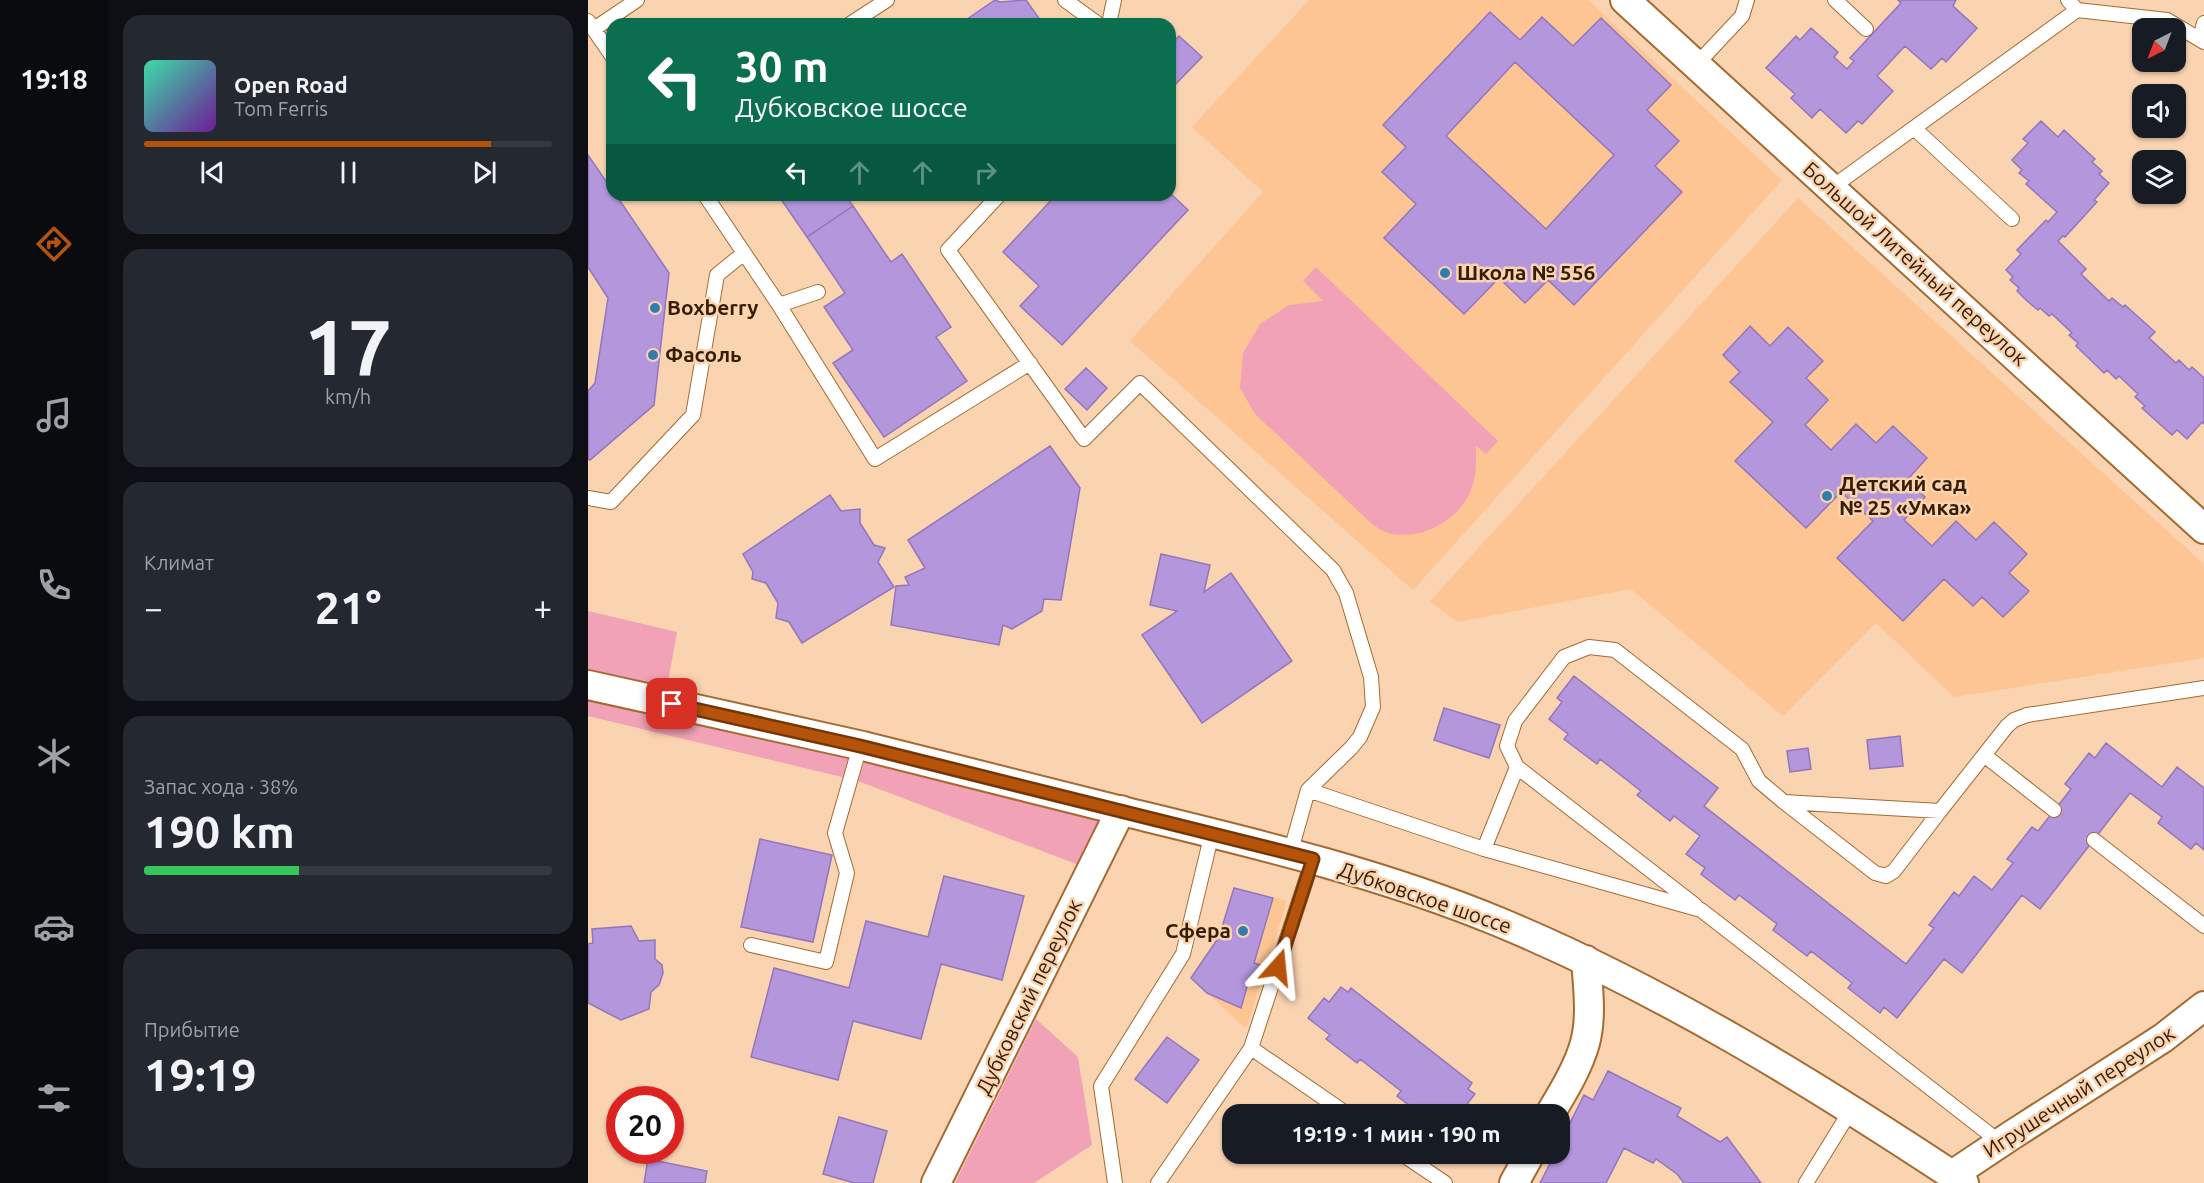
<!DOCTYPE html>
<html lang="ru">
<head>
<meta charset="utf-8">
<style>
	body { margin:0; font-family:Ubuntu,sans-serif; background:#242831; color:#f1f3f6; height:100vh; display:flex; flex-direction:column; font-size:22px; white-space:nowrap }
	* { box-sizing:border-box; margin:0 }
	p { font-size:20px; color:#9ea1a6 }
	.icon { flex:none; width:33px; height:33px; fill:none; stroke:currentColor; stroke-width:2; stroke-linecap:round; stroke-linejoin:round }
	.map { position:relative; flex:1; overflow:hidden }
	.sheet { display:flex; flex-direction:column; gap:15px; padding:15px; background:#0d0f14; width:480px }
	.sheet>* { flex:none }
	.banner { position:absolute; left:18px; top:18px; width:570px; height:183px; border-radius:18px; box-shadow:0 2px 4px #0004; background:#0b6e4f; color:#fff; overflow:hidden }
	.needle { width:39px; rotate:222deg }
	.buttons { position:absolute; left:1544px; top:18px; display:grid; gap:12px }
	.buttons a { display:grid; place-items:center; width:54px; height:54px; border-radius:12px; background:#171b24; box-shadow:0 2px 4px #0004; font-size:30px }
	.speed { position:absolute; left:18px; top:1086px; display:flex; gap:12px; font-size:30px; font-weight:700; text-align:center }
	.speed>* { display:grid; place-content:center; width:78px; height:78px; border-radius:50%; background:#171b24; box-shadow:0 2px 4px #0004; line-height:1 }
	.speed .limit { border:9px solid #d22; background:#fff; color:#111 }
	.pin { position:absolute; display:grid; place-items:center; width:51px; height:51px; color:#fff; margin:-26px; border-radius:12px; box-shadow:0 3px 9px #0006 }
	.me { position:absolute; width:66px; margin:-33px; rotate:18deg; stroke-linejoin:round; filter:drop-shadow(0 0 4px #0008) }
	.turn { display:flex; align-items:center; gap:21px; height:126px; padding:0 30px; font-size:27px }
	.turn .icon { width:78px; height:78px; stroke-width:2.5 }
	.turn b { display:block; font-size:42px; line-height:51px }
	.lanes { display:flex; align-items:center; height:57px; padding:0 30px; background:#0003; justify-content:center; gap:30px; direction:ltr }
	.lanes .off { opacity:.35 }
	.big { font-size:45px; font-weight:700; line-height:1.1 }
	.sheet .card { flex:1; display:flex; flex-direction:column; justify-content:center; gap:9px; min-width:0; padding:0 21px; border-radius:18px; background:#242831 }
	.sheet .dial { align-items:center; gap:0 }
	.dial b { font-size:78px; line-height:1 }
	.song { display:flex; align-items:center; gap:18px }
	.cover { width:72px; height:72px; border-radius:9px; background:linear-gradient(135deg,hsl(160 70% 55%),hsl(280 70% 35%)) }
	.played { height:6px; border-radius:3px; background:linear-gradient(90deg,#b45309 85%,#363941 85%) }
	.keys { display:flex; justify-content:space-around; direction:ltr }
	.heat { display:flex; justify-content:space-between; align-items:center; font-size:33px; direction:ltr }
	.charge { height:9px; border-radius:4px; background:linear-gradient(90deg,#34c759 38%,#363941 0) }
	.trip { position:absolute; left:634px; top:1104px; width:348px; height:60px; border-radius:18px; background:#171b24; box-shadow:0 2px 4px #0004; font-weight:700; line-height:60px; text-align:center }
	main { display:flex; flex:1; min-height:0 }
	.tab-bar { display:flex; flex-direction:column; width:108px; justify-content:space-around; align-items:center; background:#090b0e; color:#9ea1a6 }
	.tab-bar .icon { width:42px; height:42px }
	.tab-bar .on { color:#b45309 }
	.tab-bar b { font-size:27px; color:#f1f3f6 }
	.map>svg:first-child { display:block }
	.built { fill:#fdc593 }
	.green { fill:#f2a2b6 }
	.building { fill:#b496dd; stroke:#9376ba; stroke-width:1.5; fill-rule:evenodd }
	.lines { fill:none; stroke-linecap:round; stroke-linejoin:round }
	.service-casing { stroke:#a46a30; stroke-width:16 }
	.minor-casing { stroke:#a46a30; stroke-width:32 }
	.service { stroke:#fff; stroke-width:14 }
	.minor { stroke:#fff; stroke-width:28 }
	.route-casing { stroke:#753606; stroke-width:15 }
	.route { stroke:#b45309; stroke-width:10 }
	.poi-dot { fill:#317bae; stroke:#fad3b1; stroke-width:2 }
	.labels { text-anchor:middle; stroke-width:5; stroke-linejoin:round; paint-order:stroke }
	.street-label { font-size:21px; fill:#361e05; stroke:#fad3b1 }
	.poi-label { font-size:21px; font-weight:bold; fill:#361e05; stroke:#fad3b1; text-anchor:start }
</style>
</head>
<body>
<main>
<nav class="tab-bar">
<b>19:18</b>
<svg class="icon on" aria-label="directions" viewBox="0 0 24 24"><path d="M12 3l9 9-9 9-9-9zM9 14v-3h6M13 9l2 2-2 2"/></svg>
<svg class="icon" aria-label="music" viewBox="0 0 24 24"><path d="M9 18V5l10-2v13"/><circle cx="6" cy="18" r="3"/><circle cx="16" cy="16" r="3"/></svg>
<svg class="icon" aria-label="phone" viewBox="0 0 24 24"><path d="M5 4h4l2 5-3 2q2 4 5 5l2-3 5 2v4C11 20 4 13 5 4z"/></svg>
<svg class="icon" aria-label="climate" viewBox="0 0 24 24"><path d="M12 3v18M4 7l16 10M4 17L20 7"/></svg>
<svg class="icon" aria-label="car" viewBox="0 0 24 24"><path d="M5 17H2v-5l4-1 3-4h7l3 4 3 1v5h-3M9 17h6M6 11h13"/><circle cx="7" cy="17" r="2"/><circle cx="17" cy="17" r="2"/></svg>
<svg class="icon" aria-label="filters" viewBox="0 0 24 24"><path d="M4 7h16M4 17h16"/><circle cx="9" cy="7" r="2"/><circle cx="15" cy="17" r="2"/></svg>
</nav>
<section class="sheet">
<div class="card">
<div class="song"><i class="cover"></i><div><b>Open Road</b><p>Tom Ferris</p></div></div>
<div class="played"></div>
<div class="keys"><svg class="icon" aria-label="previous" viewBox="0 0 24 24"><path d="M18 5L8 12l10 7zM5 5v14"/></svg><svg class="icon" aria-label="pause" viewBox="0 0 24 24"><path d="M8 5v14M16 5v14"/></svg><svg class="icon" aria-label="next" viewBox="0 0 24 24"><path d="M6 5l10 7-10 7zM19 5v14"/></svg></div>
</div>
<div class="card dial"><b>17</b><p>km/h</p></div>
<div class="card"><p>Климат</p>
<div class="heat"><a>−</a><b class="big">21°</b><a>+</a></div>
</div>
<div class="card"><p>Запас хода · 38%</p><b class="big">190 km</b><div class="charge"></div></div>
<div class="card"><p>Прибытие</p><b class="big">19:19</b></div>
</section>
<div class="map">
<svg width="1616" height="1183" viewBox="0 0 1616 1183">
	<rect width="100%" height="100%" fill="#fad3b1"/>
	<!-- built -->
	<path class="built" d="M721,0H1000L1194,180L825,590L542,341L675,192L604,127Z
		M1210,198L1616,564V658L1366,697L1288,623L1195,716L1043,589L869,622L842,601Z
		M646,888L699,901L658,1029L603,978L631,937Z"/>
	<!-- green -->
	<path class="green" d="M728,267L910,441L898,454L888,446C888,462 889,477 882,492C869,522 832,541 800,533C794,531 789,527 784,524L667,414L652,388L655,353L672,324L701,305L735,301L715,281Z
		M0,611L89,632L78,693L0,675Z
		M0,701L263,752L258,778L0,716Z
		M278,757L520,814L496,867L270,781Z
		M448,1019L490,1057L504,1145L446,1183H367Z"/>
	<!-- building -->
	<path class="building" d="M407,0L412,2L438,0L455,24H372Z
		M1310,0H1368L1365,6L1389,28L1358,62L1354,58L1343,69L1317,46L1289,76L1305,91L1274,124L1270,121L1258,133L1232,109L1224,118L1203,98L1207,94L1178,68L1208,36L1212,40L1223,28L1250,52L1246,57L1259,69L1266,61L1262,58L1313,3Z
		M902,12L932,40L954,17L985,46L1013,18L1083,85L1059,110L1091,141L1067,166L1094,192L986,305L960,280L937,303L911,278L876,314L796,238L828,204L794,172L818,147L795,125ZM927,62L1026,155L958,229L858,136Z
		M591,36L614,57L584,88L582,86V45Z
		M1453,121L1470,137L1476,130L1507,159L1504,162L1514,171L1511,174L1521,183L1506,200L1509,202L1477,237L1475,236L1470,241L1498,269L1493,274L1521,301L1524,298L1535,307L1537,305L1567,332L1561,338L1588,363L1591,360L1601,370L1604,367L1616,378V424L1614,422L1599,439L1589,430L1584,435L1554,408L1557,406L1547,397L1550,394L1531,376L1528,379L1519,370L1516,373L1488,346L1490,343L1481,335L1484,333L1464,314L1461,316L1452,308L1450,310L1439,301L1429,291L1431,288L1422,280L1425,277L1418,270L1433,254L1429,250L1458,220L1460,222L1469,212L1438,184L1441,181L1431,173L1434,170L1424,160L1440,143L1435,139Z
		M0,155L24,190V195H28L81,273L66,405L2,460L0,459V391L7,383L20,298L0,267Z
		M582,193L600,210L474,345L432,306L451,286L415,252L468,195H582Z
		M190,195H257L265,206L219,237Z
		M265,206L303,262L314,254L363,327L348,337L379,381L296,437L245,363L265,350L236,307L257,293L219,237Z
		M1162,326L1182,346L1200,327L1235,361L1218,378L1240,400L1217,425L1243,450L1268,424L1288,443L1305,426L1339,458L1319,480L1337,497L1316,520L1344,546L1368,521L1388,540L1406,522L1439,554L1421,573L1441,591L1415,617L1394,597L1385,606L1356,579L1315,621L1249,558L1285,521L1253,492L1218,528L1147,461L1185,422L1142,382L1152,372L1135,355Z
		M498,368L519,388L499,410L477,389Z
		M462,446L492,488L473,600L456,599L454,611L424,629L415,625L411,645L303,625L308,586L321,585L317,577L337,568L320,540Z
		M242,495L253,511L272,509V523L286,545L297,548L290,562L306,587L214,643L201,622L188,618L190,603L178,583L164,579L165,572L155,554Z
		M573,554L622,565L616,592L643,573L704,661L614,723L554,635L589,611L562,605Z
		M986,676L1130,788L1116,806L1318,964L1346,928L1341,925L1366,892L1371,896L1386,876L1404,890L1425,863L1419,859L1444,827L1450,831L1483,789L1477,784L1501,753L1507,758L1518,743L1574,787L1589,767L1616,788V850L1608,843L1603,849L1570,823L1574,817L1542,793L1452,909L1434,895L1374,973L1356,959L1309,1018L1296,1007L1292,1013L1260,988L1264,983L1223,951L1219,956L1185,930L1189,924L1151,895L1147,900L1113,874L1117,868L1098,854L1112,836L1086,816L1082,821L1049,795L1053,791L1012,759L1009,764L976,739L980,734L961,719L974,702L969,698Z
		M856,708L912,725L901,758L846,740Z
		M1312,736L1315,766L1282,769L1279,740Z
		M1220,748L1223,769L1202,772L1199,751Z
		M172,839L244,855L225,942L153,927Z
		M356,876L436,896L414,980L353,964L333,1039L265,1021L250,1080L163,1057L186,968L261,988L278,921L340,937Z
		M646,888L685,898L666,963L675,966L670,983L661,980L653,1008L619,993L603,978L631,937Z
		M43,926L51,941L67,940V959L74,965L75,973L71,985L63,992L61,1009L33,1020L0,1003V944L5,943L4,929Z
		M753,987L760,992L763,988L884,1083L880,1089L887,1094L876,1108L882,1113L881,1114H833L809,1096L813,1091L772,1059L769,1063L738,1039L742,1035L720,1018L736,998L741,1002Z
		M579,1037L611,1060L579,1103L547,1079Z
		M1020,1071L1093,1108L1089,1116L1132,1142L1139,1137L1173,1183H1096L1089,1174L1068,1159L1065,1163L1036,1148L1018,1183H952L967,1154H972V1143L996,1095L1005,1100Z
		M251,1117L299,1131L285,1183H266L235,1174Z
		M60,1159L119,1171L117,1183H56Z"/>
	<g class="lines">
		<!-- service casing -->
		<g class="service-casing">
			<path id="service" d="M477,0L510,24
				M1247,0L1278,29
				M1489,10L1579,20L1616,42
				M0,21L24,56
				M262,24L299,0
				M521,24L526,0
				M6,29L49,0
				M1612,39L1616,23
				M1108,65L1154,16L1159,0
				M1326,128L1424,219
				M1243,188L1489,10L1480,0
				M117,195L191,305L230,292
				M411,195L360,250L496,439L552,383L745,570L758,593L783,677L785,707L772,737L763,748L720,790L702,854
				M191,305L287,459L442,363
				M0,498L23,502L105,415L129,275L156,253
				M1396,755L1466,810
				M929,767L1107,905
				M720,790L896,849L1113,910L1413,1143
				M1196,802L1287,873L1298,876L1306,871L1352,811
				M1506,840L1616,926
				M896,849L929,767L919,746L927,721L976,657L1001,647L1027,650L1154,749L1171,781L1196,802L1352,811L1419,726L1426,720L1439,715L1616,688
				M163,945L238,962L259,873L247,833L272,746
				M663,1048L759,1114
				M814,1154L857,1183
				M527,1183L513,1086L595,954L624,833
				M570,1183L663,1048L725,859
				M1218,1183L1263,1110"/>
		</g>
		<!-- minor casing -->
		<g class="minor-casing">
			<path id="minor" d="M1037,0L1616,529
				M0,685C92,706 184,725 275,746C362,767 448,789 534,811C661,842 790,872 911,922C1075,990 1228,1085 1376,1183
				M962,1114C975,1092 990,1068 997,1043C1004,1017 1000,987 998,960
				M1364,1175L1424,1135L1575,1038L1616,1006
				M348,1183L533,810
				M926,1183L942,1154"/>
		</g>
		<!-- service -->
		<use href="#service" class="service"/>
		<!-- minor -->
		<use href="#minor" class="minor"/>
	</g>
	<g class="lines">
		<!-- route casing -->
		<g class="route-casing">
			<path id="route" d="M84,704L272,746L725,859L690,967"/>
		</g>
		<!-- route -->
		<use href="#route" class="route"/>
	</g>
	<!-- markers -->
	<g class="poi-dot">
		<circle cx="857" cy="273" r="6"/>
		<circle cx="67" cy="308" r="6"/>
		<circle cx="65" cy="355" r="6"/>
		<circle cx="1239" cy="496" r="6"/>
		<circle cx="655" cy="931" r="6"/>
	</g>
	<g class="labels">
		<!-- street labels -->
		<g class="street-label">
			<text transform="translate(1327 264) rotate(42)" y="7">Большой Литейный переулок</text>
			<text transform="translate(837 898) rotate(19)" y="7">Дубковское шоссе</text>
			<text transform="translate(441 997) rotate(-64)" y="7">Дубковский переулок</text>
			<text transform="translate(1491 1092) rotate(-33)" y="7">Игрушечный переулок</text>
		</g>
		<!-- poi labels -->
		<g class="poi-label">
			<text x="869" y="280">Школа № 556</text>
			<text x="79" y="315">Boxberry</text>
			<text x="77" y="362">Фасоль</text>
			<text x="1251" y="491">Детский сад<tspan x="1251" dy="24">№ 25 «Умка»</tspan></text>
			<text x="643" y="938" text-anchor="end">Сфера</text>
		</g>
	</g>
</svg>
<div class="buttons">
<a><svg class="needle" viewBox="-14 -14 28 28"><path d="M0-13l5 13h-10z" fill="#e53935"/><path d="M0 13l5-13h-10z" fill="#9ea1a6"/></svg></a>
<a><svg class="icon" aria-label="sound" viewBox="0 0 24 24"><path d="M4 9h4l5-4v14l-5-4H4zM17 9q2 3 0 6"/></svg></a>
<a><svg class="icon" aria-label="layers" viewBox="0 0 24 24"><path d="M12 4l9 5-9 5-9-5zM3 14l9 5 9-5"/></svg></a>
</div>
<div class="speed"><div class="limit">20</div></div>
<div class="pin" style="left:84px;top:704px;background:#d93025"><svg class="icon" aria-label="arrive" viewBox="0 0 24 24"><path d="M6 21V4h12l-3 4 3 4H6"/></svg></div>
<svg class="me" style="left:690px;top:967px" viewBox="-20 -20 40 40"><path d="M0-17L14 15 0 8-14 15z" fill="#b45309" stroke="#fff" stroke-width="4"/></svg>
<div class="trip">19:19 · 1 мин · 190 m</div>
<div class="banner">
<div class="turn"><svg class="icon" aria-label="left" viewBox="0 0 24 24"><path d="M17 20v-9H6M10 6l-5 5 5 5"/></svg><div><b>30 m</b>Дубковское шоссе</div></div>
<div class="lanes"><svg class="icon" aria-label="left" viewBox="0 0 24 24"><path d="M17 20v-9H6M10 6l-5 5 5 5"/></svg><svg class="icon off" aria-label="ahead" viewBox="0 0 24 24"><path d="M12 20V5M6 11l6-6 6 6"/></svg><svg class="icon off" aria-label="ahead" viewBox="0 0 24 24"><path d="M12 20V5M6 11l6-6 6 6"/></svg><svg class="icon off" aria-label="right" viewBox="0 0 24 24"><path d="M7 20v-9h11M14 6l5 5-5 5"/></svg></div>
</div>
</div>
</main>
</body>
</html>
